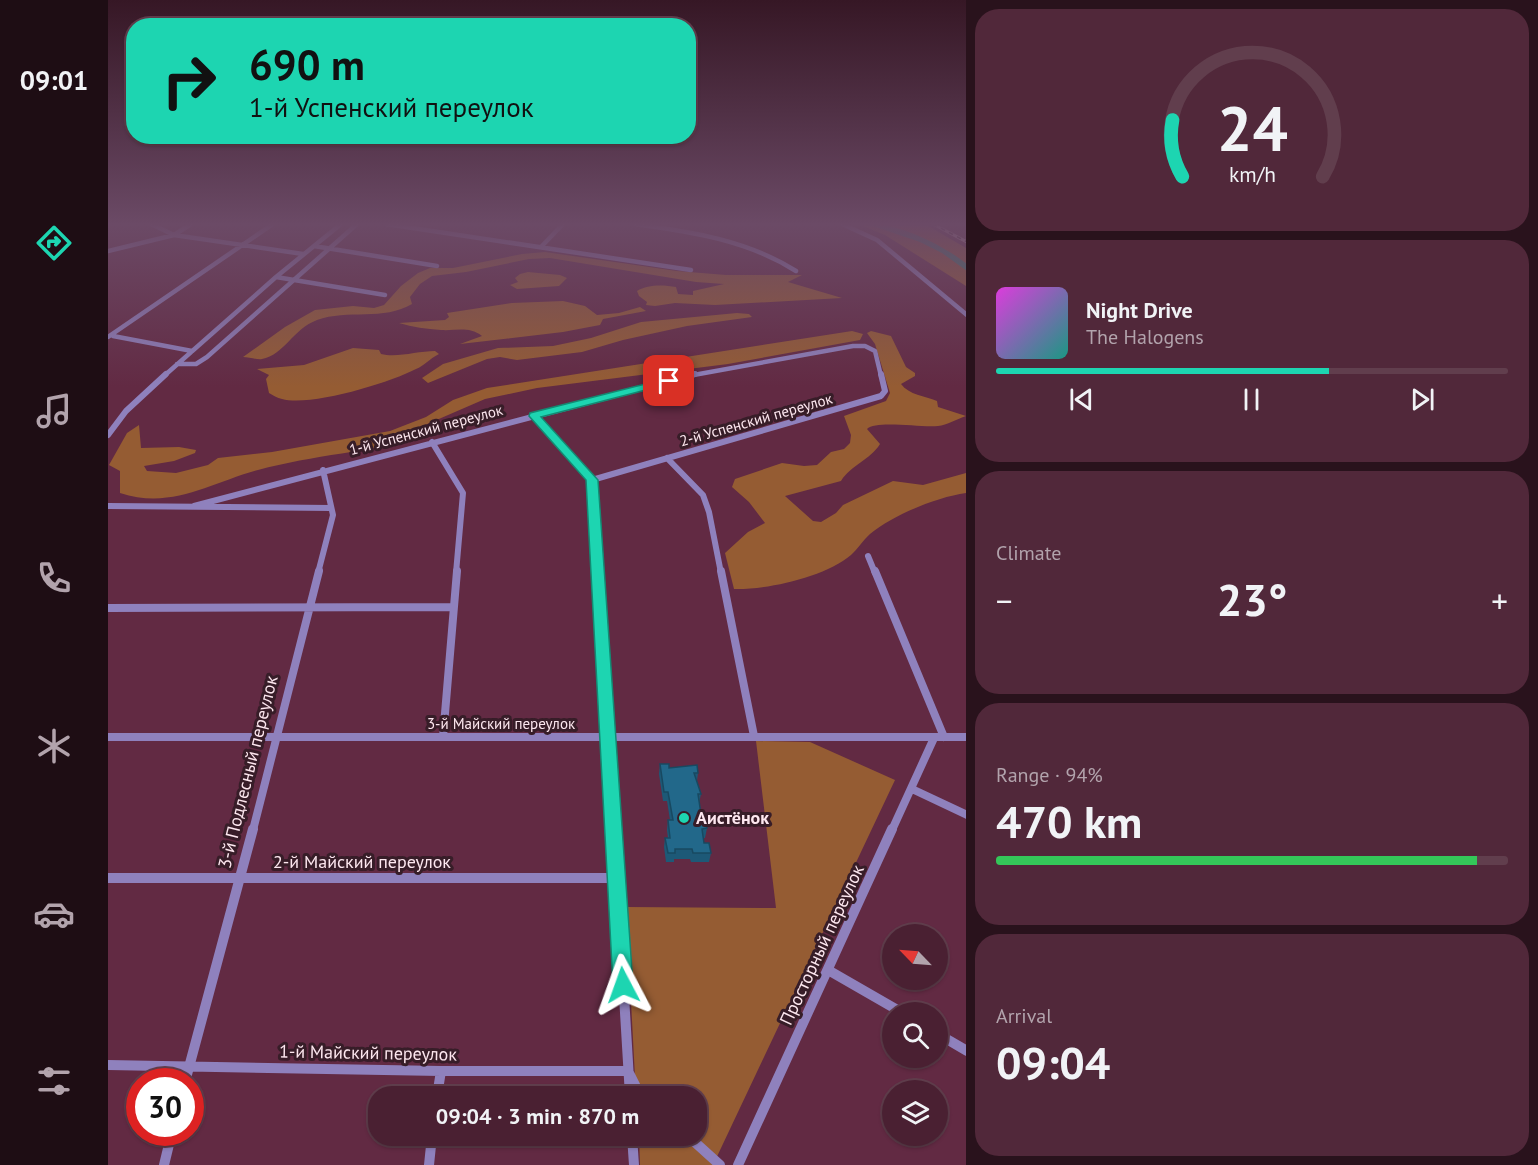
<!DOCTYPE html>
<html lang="en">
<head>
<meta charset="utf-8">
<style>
	body { margin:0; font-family:"PT Sans",sans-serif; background:#51283a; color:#f1f3f6; height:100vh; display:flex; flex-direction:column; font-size:22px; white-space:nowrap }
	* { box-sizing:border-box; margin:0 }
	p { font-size:20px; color:#b2a3ac }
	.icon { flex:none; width:33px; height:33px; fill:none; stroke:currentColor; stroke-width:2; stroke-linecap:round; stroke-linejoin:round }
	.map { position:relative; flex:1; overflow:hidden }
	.drawer { display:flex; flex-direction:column; gap:9px; padding:9px; background:#29121c; width:572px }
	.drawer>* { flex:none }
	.top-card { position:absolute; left:18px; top:18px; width:570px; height:126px; border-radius:24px; box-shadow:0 2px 4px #0004,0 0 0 2px #613e4d; background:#1dd5b1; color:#111; overflow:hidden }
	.needle { width:39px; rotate:295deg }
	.buttons { position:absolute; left:774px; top:924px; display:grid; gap:12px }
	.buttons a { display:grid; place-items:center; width:66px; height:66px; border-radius:50%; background:#4a2032; box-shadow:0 2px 4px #0004,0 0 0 2px #613e4d; font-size:30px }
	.speed { position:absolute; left:18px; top:1068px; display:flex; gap:12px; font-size:30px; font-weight:700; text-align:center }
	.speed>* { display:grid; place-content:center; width:78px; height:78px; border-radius:50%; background:#4a2032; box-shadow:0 2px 4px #0004,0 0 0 2px #613e4d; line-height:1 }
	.speed .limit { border:9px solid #d22; background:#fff; color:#111 }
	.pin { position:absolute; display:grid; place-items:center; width:51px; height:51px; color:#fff; margin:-26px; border-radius:12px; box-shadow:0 3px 9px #0006 }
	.me { position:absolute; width:66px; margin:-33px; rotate:356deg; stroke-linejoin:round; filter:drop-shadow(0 0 4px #0008) }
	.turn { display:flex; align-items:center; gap:21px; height:126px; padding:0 24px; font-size:27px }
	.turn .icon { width:78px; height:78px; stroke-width:2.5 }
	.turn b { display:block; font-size:42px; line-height:51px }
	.big { font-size:45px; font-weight:700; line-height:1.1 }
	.drawer .widget { flex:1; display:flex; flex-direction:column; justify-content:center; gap:9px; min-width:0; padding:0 21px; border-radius:24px; background:#51283a }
	.drawer .dial { align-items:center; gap:0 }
	.dial svg { height:156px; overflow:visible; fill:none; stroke:#613e4d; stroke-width:7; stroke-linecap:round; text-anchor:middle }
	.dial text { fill:#f1f3f6; stroke:none }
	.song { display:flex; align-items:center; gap:18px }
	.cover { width:72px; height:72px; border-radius:9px; background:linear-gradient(135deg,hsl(300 70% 55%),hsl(170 70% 35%)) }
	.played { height:6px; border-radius:3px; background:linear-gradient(90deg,#1dd5b1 65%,#613e4d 65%) }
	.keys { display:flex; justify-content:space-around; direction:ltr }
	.heat { display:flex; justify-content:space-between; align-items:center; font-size:33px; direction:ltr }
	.charge { height:9px; border-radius:4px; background:linear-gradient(90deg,#34c759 94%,#613e4d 0) }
	.trip { position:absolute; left:260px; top:1086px; width:339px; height:60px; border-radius:24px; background:#4a2032; box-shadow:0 2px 4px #0004,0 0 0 2px #613e4d; font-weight:700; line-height:60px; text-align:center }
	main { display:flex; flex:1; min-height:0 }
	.tab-bar { display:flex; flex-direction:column; width:108px; justify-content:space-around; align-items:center; background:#1e0d14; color:#b2a3ac }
	.tab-bar .icon { width:42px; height:42px }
	.tab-bar .current { color:#1dd5b1 }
	.tab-bar b { font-size:27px; color:#f1f3f6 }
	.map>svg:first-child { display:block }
	.green { fill:#955c33 }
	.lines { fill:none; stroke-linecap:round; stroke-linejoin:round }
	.river { fill:#338370; fill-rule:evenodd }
	.street-far3 { stroke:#8f81bd; stroke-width:4.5 }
	.street-far2 { stroke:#8f81bd; stroke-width:6 }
	.street-far1 { stroke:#8f81bd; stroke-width:8 }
	.street { stroke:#8f81bd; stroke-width:10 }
	.rail-casing { stroke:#d7b8c5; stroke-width:3 }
	.rail { stroke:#371d28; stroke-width:1.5; stroke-dasharray:4.5; stroke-linecap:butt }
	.wall { fill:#1d5977 }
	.building { fill:#22688a; stroke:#184961; stroke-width:1.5 }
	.route { fill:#1dd5b1; stroke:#138a73; stroke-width:1.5 }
	.poi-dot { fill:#1dd5b1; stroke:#371d28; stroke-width:2 }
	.labels { text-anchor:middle; stroke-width:6; stroke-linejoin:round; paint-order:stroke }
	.street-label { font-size:15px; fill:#fde7ef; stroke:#371d28 }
	.near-street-label { font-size:18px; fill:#fde7ef; stroke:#371d28 }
	.near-poi-label { font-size:18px; font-weight:bold; fill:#fde7ef; stroke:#371d28; text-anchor:start }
</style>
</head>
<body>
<main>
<nav class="tab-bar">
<b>09:01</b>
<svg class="icon current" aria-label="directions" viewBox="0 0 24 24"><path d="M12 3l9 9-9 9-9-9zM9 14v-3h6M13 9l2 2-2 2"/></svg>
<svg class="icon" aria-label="music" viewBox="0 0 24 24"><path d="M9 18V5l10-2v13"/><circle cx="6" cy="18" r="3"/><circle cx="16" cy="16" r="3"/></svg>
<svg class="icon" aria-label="phone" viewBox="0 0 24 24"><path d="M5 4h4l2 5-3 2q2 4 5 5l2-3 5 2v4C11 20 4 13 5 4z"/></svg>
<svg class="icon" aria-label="climate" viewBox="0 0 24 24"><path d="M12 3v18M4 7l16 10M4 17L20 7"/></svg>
<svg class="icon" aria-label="car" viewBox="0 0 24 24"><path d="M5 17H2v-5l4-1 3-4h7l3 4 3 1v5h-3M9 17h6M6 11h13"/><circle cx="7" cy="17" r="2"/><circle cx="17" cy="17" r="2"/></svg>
<svg class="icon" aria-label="filters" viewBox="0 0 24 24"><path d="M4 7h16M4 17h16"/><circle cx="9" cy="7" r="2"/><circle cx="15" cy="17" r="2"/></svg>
</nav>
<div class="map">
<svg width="859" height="1165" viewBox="0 0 859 1165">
	<rect width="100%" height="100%" fill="#622a43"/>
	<!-- green -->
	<path class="green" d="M750,224H817L858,248V286L777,235Z
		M437,252L569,271L618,275H694L680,282L734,298L607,305L567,303L547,306L538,305L539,302L531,296L529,291C540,284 556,285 568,287L570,294L585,295V291L616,284L588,282L442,258L421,259L358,272L324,276L312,284L302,297L304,304C276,321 239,309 209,320C185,329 176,355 154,359C149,360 141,357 135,357L177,327L207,310L245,306L266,308L276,305L293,286L310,273L322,268H345L414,254Z
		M420,272L452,275L459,278L451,286L409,289L402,285L410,282L407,278L412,274Z
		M455,301L477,306L489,315L511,313L532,307L538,311L495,319L492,325L455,332L352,344L374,336C361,326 348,331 333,330C318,329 305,327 291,323L337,320L341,317L339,313L404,303Z
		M629,313L641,314L644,317L579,326L515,340L474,352L409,360L392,357L379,359L320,383L314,378L335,364L390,348L445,346L483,338L533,322Z
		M744,331L755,334L752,340L620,364L429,388L377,399L317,425V436C263,452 205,455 150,470C102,483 64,510 12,493V471L1,465L19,433L31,425L33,448L71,447L88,450L87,453L66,461L36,466L39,471L68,473L100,465L110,458L164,452L282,431L318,417L345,400L379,388Z
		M763,331L783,336L798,367L807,373V376L793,384C801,395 817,396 829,401L830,407L858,416C849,419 839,425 830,426C814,428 768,420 759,429L772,444C762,460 743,465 733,481L677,496L705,521L713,522L728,513L735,505L785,481L815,485L858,473V493C829,497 785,515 762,534C755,540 750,549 743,555C717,577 659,590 626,589L617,553L640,532L657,523L641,502L624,487L627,479L674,463L696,466L709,465L723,452L736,449L742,443L743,435L736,416L778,401L782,393L767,344L759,333Z
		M245,348L271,350L273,354C289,358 310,351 327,351L331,354C321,359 316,366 308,369C281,383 202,407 174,399C169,398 165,395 161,393L158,379L161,375L149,369L196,365Z
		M648,741L702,742L787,780L605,1165H532L531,1136H588V1096H528L518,907L668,908Z"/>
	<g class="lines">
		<!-- river -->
		<path class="river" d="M759,224C790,222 835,245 859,264V271L834,253L812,242Z"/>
		<!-- street-far3 -->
		<path class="street-far3" d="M43,224L66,235L195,254
			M278,224L583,270
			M527,224C584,232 639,240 688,271
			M734,224L769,240L859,315
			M206,246L329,266
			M433,247L455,224
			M0,251L66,235L83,224
			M168,277L277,295
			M5,336L84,351
			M0,337L165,224
			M69,364H88L99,357L249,224
			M56,376L168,277L233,224
			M580,376L745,346H757L767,351L773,376"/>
		<!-- street-far2 -->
		<path class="street-far2" d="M426,416L484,480L490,573
			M0,435L18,411L58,374
			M324,442L355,493L348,573
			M559,458L595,495L601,512L613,573
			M484,480L773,396L777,391L773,374
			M0,506L223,508
			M86,506L587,374
			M760,556L767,573
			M210,573L225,515L215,470"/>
		<!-- street-far1 -->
		<path class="street-far1" d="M490,571L506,830
			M613,571L646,736
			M767,571L836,737
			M0,608L345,607
			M0,737H859
			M335,737L349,571
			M804,789L859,815
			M145,830L211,571
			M784,830L826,738"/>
		<!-- street -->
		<path class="street" d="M506,829L522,1096
			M0,878H508
			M720,970L793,1012
			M830,1034L859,1051
			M0,1065L333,1071H520L529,1089L537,1096
			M77,1082L145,829
			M329,1096L333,1071
			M524,1136L526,1165
			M580,1136L612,1165
			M56,1165L64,1132
			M321,1165L324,1136
			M630,1165L784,829"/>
		<!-- rail casing -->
		<g class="rail-casing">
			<path id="rail" d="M825,224L859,242"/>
		</g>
		<!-- rail -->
		<use href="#rail" class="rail"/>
	</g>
	<!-- wall -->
	<path class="wall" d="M552,764L561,768L590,773L589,781L593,794L591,803L594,821L599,828L597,838H596V843L603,853L601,862H583L582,859H566V862H558L556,847L557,838H560L559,830L560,820H562L559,801H555L551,774Z"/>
	<!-- building -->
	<path class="building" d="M552,764H561V768L589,765L590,773H586L593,794H590L594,821H597L599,828L594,829L596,843H601L603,853H585L584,849H567V853H560L557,838H562L560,820H565L560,792H556Z"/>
	<!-- sky -->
	<linearGradient id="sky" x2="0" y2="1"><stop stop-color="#361725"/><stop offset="0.58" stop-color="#6b4a66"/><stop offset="1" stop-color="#6b4a66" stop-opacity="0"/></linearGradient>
	<rect width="859" height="387" fill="url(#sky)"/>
	<!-- route -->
	<path class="route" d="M561,378L566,381L565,383L433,417L490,480L525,985L522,992L515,995L508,992L505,985L478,480L421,416L422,413Z"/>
	<!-- markers -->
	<circle class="poi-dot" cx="576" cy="818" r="6"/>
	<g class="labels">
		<!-- street labels -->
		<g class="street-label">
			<text transform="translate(648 420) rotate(-16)" y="5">2-й Успенский переулок</text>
			<text transform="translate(318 430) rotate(-15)" y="5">1-й Успенский переулок</text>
			<text x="393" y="729">3-й Майский переулок</text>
		</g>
		<!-- near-street labels -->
		<g class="near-street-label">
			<text transform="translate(140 772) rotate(-76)" y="6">3-й Подлесный переулок</text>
			<text x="254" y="868">2-й Майский переулок</text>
			<text transform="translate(714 945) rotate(-65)" y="6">Просторный переулок</text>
			<text transform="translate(260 1053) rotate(1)" y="6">1-й Майский переулок</text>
		</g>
		<!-- near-poi labels -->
		<g class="near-poi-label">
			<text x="588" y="824">Аистёнок</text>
		</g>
	</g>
</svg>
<div class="buttons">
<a><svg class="needle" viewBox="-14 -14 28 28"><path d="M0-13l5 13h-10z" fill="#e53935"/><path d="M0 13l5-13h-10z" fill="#b2a3ac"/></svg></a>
<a><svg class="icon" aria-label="search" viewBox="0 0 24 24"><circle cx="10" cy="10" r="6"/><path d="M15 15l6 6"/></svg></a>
<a><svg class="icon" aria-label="layers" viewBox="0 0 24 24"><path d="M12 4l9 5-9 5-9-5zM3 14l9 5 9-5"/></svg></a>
</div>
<div class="speed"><div class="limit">30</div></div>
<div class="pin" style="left:561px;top:381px;background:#d93025"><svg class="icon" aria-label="arrive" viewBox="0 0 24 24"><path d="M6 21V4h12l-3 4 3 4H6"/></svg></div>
<svg class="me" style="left:515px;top:985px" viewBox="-20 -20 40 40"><path d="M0-17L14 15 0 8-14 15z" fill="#1dd5b1" stroke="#fff" stroke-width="4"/></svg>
<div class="trip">09:04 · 3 min · 870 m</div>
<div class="top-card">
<div class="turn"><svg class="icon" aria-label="right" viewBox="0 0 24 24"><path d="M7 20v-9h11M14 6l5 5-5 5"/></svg><div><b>690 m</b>1-й Успенский переулок</div></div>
</div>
</div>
<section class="drawer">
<div class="widget dial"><svg viewBox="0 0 100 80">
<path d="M14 69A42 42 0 1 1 86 69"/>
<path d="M14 69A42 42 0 0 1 9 40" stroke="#1dd5b1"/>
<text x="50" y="56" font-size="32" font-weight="700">24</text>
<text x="50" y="72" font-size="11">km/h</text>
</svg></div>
<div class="widget">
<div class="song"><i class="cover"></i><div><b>Night Drive</b><p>The Halogens</p></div></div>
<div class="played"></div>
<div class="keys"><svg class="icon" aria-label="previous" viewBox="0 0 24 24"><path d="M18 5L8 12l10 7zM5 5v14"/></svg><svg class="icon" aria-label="pause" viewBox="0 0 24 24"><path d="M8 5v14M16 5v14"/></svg><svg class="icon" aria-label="next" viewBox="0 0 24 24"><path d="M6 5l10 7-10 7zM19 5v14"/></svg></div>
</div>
<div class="widget"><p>Climate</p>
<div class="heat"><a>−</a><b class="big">23°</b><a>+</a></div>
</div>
<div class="widget"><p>Range · 94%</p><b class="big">470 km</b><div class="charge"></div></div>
<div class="widget"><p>Arrival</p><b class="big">09:04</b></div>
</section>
</main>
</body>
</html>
